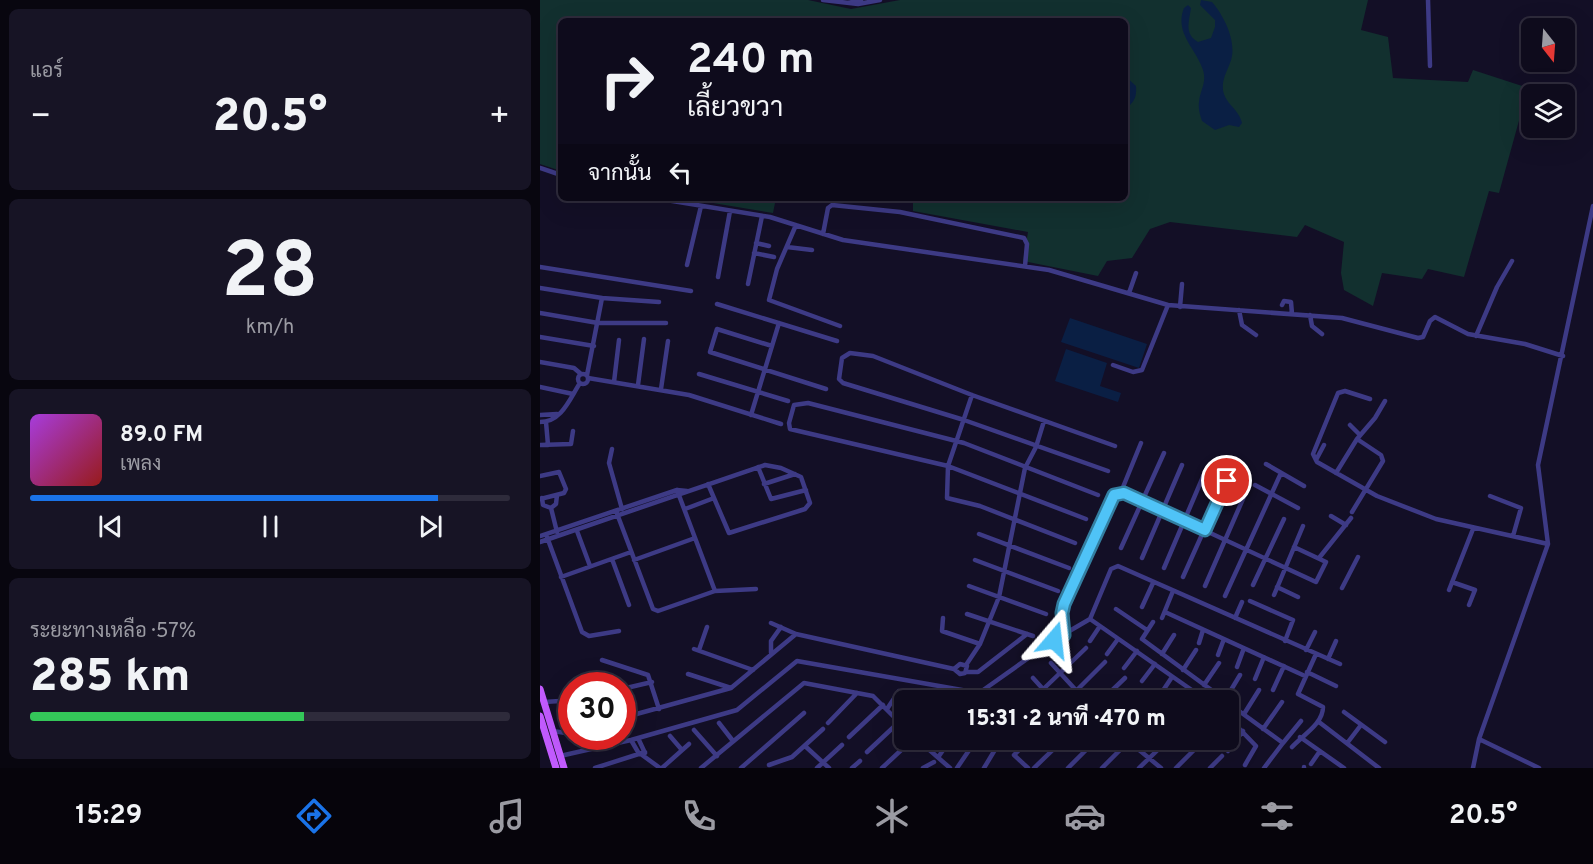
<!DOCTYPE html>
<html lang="th">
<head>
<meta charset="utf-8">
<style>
	body { margin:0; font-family:Overpass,Sarabun,sans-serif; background:#171425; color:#f1f3f6; height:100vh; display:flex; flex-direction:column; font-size:22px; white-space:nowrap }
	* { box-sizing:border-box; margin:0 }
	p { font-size:20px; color:#9b9ba3 }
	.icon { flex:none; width:33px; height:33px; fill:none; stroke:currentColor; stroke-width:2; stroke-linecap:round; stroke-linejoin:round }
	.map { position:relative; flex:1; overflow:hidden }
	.drawer { display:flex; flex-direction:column; gap:9px; padding:9px; background:#08060f; width:540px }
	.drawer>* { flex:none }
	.top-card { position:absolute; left:18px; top:18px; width:570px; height:183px; border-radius:9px; box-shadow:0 6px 24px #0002,0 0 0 2px #2e2b3b; background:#0e0b1c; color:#f1f3f6; overflow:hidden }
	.needle { width:39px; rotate:163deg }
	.fabs { position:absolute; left:981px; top:18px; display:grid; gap:12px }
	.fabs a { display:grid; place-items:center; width:54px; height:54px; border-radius:9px; background:#0e0b1c; box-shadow:0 6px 24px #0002,0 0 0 2px #2e2b3b; font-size:30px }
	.speed { position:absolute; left:18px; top:672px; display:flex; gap:12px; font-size:30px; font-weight:700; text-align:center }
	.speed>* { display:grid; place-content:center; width:78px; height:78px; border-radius:50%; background:#0e0b1c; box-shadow:0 6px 24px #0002,0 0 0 2px #2e2b3b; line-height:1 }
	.speed .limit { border:9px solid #d22; background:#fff; color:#111 }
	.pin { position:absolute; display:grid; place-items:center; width:51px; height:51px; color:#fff; margin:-26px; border:3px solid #fff; border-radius:50%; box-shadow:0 2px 6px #0007 }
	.me { position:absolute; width:66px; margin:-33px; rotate:17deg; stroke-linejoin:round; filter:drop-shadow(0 0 4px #0008) }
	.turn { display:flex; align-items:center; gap:21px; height:126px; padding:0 30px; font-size:27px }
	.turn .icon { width:78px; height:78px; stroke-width:2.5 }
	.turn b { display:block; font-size:42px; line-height:51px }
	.then { display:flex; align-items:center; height:57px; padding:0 30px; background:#0003; gap:12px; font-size:22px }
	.big { font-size:45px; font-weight:800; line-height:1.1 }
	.drawer .tile { flex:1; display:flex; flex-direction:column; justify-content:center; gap:9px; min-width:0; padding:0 21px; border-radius:9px; background:#171425 }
	.drawer .dial { align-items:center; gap:0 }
	.dial b { font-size:78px; line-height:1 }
	.song { display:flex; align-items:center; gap:18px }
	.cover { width:72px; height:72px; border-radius:9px; background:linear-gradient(135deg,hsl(280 70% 55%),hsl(0 70% 35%)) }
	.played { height:6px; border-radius:3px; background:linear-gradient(90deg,#1a73e8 85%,#2e2b3b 85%) }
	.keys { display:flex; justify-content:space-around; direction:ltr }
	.heat { display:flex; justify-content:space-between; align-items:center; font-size:33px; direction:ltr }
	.charge { height:9px; border-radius:4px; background:linear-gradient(90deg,#34c759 57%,#2e2b3b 0) }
	.trip { position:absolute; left:354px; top:690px; width:345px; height:60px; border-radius:9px; background:#0e0b1c; box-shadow:0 6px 24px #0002,0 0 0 2px #2e2b3b; font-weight:800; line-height:60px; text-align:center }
	.tab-bar { display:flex; height:96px; justify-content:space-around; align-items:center; background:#06040b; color:#9b9ba3 }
	.tab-bar .icon { width:42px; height:42px }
	.tab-bar .current { color:#1a73e8 }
	.tab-bar b { font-size:27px; color:#f1f3f6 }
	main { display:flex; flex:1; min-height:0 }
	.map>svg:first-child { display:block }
	.green { fill:#12302f }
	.water { fill:#0a1f44 }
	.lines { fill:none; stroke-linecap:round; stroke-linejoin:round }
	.minor { stroke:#3d3a85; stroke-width:4.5 }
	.primary { stroke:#c25bff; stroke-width:7 }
	.route-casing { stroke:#337fa1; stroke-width:15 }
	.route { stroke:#4fc3f7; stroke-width:10 }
</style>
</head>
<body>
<main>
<section class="drawer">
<div class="tile"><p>แอร์</p>
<div class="heat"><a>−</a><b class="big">20.5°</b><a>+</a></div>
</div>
<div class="tile dial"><b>28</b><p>km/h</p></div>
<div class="tile">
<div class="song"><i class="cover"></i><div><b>89.0 FM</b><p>เพลง</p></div></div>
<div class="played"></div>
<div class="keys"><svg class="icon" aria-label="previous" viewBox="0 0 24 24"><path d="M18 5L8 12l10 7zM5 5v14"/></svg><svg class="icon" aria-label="pause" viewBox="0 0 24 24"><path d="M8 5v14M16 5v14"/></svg><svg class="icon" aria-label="next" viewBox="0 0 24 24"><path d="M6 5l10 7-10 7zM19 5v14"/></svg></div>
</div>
<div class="tile"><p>ระยะทางเหลือ · 57%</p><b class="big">285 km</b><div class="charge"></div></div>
</section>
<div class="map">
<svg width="1053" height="768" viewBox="0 0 1053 768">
	<rect width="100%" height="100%" fill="#130f26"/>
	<!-- green -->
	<path class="green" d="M0,0H268L311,9L360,0H828L821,30L848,37L853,78L928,82L933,70L988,88L959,193L949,191L924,277L888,269L882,279L842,273L833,306L804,290L801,273L804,242L765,225L757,237L630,222L610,229L592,258L567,261L558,276L483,261L488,232L373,211V198H585V21H21V171L0,164Z
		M143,198H236L233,213Z"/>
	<!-- water -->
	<path class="water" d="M661,0L672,2C685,17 698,44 690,63C686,74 682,79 683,90C685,104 699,109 702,123L699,127L689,125L675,130L662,121C660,115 658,108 659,102C660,90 667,83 663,70C656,48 634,33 644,8L648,5L651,8C649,22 644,34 658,42L671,38L675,27V20L660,5Z
		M585,76L596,86C597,97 594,103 585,109Z
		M530,318L607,344L599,368L521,342Z
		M526,349L567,363L560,386L581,393L578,402L515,381Z"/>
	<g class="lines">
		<!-- minor -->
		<path class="minor" d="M283,0L318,4L340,0
			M888,0L890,66
			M308,3L321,0
			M0,168L21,175
			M114,198L230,217L303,240L509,270L628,305L802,318L878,338L883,337L890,321L895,317L928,334L985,344L1023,356
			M256,225L237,269L229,300L300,326
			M283,234L288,208L292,205L360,212L484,238L487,244L485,266
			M216,243L229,246
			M247,247L272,250
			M214,253L234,257
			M147,265L161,206
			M0,267L151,291
			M178,277L190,211
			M208,284L222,216
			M0,288L62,298L119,302
			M589,293L596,273
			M177,304L297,341
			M742,305L744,301L751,302L752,314
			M640,307L642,284
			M699,310L702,325L716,335
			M0,313L58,323H126
			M770,315L772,326L782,334
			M936,336L957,287L972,261
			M0,337L54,346
			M232,346L177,329L170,352L286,389
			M0,362L34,368L41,374
			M573,365L593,372L602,370L628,305
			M38 379a5 5 0 1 1 10 0a5 5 0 1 1-10 0Z
			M159,374L248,401
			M47,375L62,298
			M48,378L149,395L241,424
			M74,382L79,340
			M98,385L104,339
			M0,387L33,394
			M121,389L128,341
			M432,395L408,466L407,498L440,506L535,543
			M830,399L805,391L798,393L773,454L777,462L837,496L896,519L1008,544
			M0,415L17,414
			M211,415L239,323
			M0,422C22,422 30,398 40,383
			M6,422L8,445
			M810,425L819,434
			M0,445L31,444L33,431
			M72,449L69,463L82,509
			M776,460L784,445
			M726,464L764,486
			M218,467L231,499L266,490
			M568,471L424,420L303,383L299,379L302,358L310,353L333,356L432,395L575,446
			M796,473L817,439
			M0,476L19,472L26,489L24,493L0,499
			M224,484L255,474
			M715,485L758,508
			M581,492L601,443
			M950,496L981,508L973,536
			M2,498L3,505L11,508
			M145,509L174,498
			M76,511L113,609L118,611L175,591L137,490
			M812,512L843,461L841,455L817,439L835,418L845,401
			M791,516L806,525
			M546,519L408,466L250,429L249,423L254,405L268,403L424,443L558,495
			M37,531L50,566
			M17,532L11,508L16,504L17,495
			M439,534L529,568
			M0,536L137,490L147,491
			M7,537L42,632L49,636L79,631
			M0,542L225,465L241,468L261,477L270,503L265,509L189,533L168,484
			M581,548L624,453
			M602,558L642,465
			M779,558L811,518
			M72,559L89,605
			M94,560L155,538
			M435,560L518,591
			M624,568L665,472
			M21,577L91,552
			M643,577L686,481
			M912,582L935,590L929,605
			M713,585L744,519
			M429,586L506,614
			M665,586L706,492
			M737,587L758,597
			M802,588L818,557
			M909,590L933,529
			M175,591L216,589
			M734,595L763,526
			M685,596L741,473
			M710,601L753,620L745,641
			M602,607L613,583
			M576,609L607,630
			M625,612L765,676
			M427,614L493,636
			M403,618L402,631L440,644
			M622,618L633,591
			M695,618L702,602
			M550,619L666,700
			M613,622L602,639L685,700
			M231,623L256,634
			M524,635V604L571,498C580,489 589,495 599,500L776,582L786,562L754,547
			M550,641L560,626
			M659,643L663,630
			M154,649L213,670
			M159,650L167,627
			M766,650L775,632
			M231,653V641L241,627
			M567,654L578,639
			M622,654L634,635
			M678,655L684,639
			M788,659L796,641
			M62,660L108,675L119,709
			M511,663L545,700
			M420,664L427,666L425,673L420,674L414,669Z
			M426,665L440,644L459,597L485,468L496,447L504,421
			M697,667L704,648
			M584,668L597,651
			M643,670L656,650
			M427,672H438L487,634
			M767,672L796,686
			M148,674L191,688
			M493,678L503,689
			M715,679L724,657
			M602,681L615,664
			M664,685L679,663
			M82,689L112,682
			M733,690L744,666
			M472,691L481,700
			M620,695L632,677
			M379,700L383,694
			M492,700L546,648
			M527,700L565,662
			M562,700L585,678
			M596,700L605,692
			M643,700L651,690
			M685,700L700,675
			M4,702L20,701L32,705
			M688,703L743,743L724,768
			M347,709L359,691
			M804,712L845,742
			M704,714L719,690
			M688,717L716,746L705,765
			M82,718L191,688L256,634L414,669
			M779,722L839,768
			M179,723L193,741
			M288,723L317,693
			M723,729L742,702
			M154,730L177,756
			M13,731L32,734
			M42,736L57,747
			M130,736L142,750
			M309,737L343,705
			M760,737L804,768
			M98,738L105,753
			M939,739L999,768
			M91,740L98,752L120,768
			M378,740L410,768
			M587,740L621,768
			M808,742L821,725
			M743,743L761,721
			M265,746L289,768
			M752,747C763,735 783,724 783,707L758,694L776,654
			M688,751L703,731
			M327,752L359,722
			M20,756L91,740L197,710L257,661L439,693L514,640L550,619L571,569L578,566L800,664
			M399,756L410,740
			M771,764L780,751
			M229,765L252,757L283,729
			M55,768L105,752
			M122,768L149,744
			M161,768L264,683L333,696L364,727
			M201,768L264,713
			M277,768L302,745
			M312,768L320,761
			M342,768L372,740
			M383,768L394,762
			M417,768L436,740
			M444,768L456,748
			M488,768L474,755L489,740
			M494,768L523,740
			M528,768L556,740
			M562,768L590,740
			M599,768L628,740
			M636,768L664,740
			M670,768L682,756
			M764,768V767
			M933,768L939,739L1008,544L998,465L1053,206"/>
		<!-- primary -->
		<path class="primary" d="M0,689L24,768
			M0,716L16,768"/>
	</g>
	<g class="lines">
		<!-- route casing -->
		<g class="route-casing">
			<path id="route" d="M514,640L524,635L522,613L524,604L574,495L584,493L665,530L687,481"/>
		</g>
		<!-- route -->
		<use href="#route" class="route"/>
	</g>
</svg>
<div class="fabs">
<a><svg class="needle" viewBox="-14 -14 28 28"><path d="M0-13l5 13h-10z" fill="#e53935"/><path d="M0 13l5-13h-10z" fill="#9b9ba3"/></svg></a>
<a><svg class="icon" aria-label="layers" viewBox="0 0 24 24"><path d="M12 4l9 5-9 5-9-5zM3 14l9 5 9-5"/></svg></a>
</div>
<div class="speed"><div class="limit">30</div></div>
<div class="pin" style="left:687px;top:481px;background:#d93025"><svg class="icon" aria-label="arrive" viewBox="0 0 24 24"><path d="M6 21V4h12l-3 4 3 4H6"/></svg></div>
<svg class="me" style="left:514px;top:640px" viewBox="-20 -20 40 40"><path d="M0-17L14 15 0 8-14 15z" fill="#4fc3f7" stroke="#fff" stroke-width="4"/></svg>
<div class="trip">15:31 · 2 นาที · 470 m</div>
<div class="top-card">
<div class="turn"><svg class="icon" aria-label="right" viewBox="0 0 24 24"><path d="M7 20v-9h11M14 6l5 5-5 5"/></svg><div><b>240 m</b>เลี้ยวขวา</div></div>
<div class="then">จากนั้น<svg class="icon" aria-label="left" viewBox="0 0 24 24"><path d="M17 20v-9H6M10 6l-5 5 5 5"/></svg></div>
</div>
</div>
</main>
<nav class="tab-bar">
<b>15:29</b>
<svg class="icon current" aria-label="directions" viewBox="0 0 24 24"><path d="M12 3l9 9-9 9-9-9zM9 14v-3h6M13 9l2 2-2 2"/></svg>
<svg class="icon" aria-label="music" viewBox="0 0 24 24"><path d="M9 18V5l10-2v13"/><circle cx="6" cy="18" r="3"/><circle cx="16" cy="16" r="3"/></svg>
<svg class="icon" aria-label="phone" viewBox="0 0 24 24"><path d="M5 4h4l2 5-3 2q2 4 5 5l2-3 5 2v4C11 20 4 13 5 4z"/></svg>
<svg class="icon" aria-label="climate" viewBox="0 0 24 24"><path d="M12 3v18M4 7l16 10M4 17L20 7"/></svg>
<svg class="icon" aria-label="car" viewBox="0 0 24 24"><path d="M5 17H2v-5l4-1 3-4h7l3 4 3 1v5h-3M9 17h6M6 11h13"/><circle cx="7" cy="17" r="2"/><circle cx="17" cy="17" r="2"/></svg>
<svg class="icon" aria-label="filters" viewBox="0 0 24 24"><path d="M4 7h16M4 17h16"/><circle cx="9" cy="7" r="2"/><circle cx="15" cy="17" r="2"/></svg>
<b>20.5°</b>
</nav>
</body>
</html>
